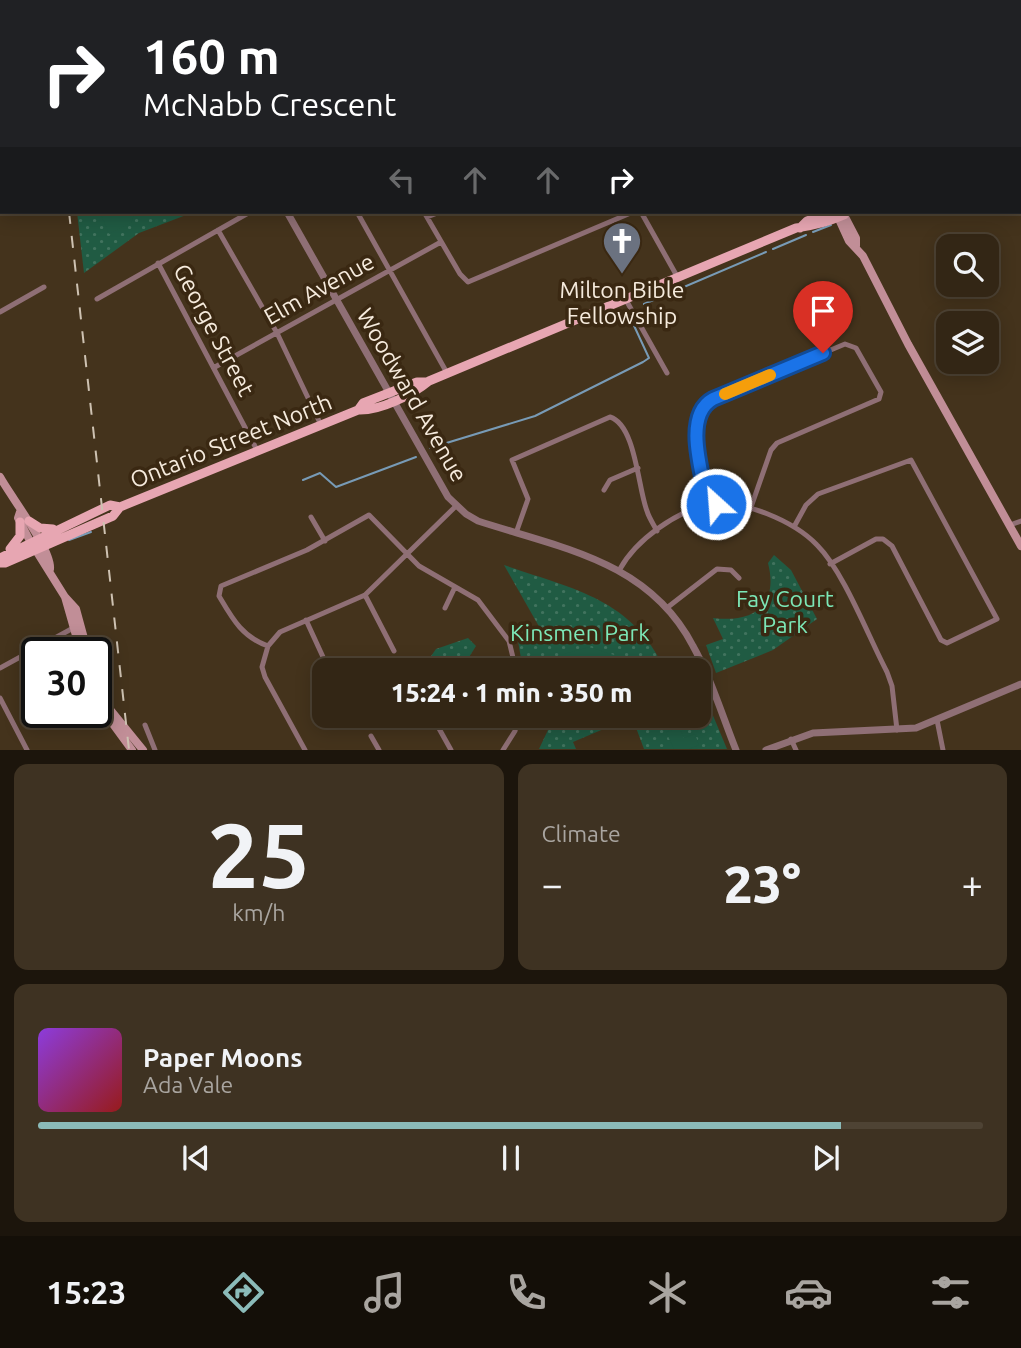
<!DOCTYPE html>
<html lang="en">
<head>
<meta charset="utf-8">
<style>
	body { margin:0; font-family:Ubuntu,sans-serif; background:#3e3222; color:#f1f3f6; height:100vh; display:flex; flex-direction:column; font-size:26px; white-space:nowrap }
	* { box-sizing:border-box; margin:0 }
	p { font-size:23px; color:#a9a5a0 }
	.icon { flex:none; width:38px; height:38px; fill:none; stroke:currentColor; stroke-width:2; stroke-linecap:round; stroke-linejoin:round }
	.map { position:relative; height:750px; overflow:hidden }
	.side { display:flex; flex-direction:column; gap:14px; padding:14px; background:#1c150c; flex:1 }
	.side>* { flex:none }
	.top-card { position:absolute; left:0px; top:0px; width:1022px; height:214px; box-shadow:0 4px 18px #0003,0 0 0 2px #4e4334; background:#202124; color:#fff; overflow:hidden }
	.controls { position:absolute; left:936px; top:234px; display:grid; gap:14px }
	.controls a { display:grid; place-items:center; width:63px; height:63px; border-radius:14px; background:#332615; box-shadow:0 4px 18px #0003,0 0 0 2px #4e4334; font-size:35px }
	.speed { position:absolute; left:21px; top:637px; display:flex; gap:14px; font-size:35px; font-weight:700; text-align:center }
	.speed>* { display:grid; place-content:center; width:91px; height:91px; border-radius:50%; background:#332615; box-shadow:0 4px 18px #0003,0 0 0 2px #4e4334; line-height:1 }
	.speed .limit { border:4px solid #111; border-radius:10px; background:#fff; color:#111 }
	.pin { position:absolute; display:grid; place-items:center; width:60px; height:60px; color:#fff; margin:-72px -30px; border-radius:50% 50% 50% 0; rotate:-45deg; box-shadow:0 0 7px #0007 }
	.pin .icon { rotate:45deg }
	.me { position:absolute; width:77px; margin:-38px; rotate:334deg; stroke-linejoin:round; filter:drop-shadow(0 0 5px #0008) }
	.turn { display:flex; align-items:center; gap:24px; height:147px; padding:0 28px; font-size:32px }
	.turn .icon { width:91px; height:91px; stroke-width:2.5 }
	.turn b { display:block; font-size:49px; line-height:60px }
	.lanes { display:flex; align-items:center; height:66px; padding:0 28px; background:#0003; justify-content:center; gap:35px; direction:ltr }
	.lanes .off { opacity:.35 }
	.big { font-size:52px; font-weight:800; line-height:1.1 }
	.side .card { flex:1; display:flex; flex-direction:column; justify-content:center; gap:10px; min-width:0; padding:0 24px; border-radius:14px; background:#3e3222 }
	.side .dial { align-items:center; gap:0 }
	.dial b { font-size:91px; line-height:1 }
	.song { display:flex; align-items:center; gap:21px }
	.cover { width:84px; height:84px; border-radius:10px; background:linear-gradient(135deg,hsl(270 70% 55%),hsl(0 70% 35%)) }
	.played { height:7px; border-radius:4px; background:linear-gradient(90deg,#8bbbb9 85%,#4e4334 85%) }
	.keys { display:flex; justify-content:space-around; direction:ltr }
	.heat { display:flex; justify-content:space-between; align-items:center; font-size:38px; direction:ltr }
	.side .tiles { flex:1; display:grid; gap:14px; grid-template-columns:1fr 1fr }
	.card:last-child { grid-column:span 2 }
	.trip { position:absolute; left:312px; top:658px; width:399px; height:70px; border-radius:14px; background:#332615; box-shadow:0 4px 18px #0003,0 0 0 2px #4e4334; font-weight:800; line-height:70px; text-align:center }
	.dock { display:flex; height:112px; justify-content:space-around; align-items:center; background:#140f08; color:#a9a5a0 }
	.dock .icon { width:49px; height:49px }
	.dock .selected { color:#8bbbb9 }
	.dock b { font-size:32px; color:#f1f3f6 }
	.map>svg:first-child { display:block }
	.grass { fill:url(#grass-dots) }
	.garden { fill:#205b43 }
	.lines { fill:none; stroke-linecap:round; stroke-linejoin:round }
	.stream { stroke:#789bb6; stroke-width:2 }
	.minor { stroke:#8f6f75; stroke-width:5 }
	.tertiary { stroke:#8f6f75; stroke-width:7 }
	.secondary { stroke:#c18e97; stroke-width:8 }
	.primary { stroke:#e7a6b2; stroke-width:9 }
	.rail { stroke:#cec2b2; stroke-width:2; stroke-dasharray:12 12; stroke-linecap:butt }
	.route-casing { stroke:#114b97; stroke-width:18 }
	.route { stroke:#1a73e8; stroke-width:12 }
	.slow { stroke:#f59e0b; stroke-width:12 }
	.labels { text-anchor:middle; stroke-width:7; stroke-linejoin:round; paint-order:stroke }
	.street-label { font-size:23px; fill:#f6ebdd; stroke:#3a2812 }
	.poi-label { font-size:23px; fill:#f6ebdd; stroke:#3a2812 }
	.park-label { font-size:23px; fill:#7ce7b7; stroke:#3a2812 }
</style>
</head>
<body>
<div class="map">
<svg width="1021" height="750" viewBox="0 0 1021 750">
	<defs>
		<pattern id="grass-dots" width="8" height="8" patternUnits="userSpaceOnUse" patternTransform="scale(1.75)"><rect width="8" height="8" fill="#205b43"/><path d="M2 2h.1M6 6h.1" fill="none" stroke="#41735e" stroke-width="1.8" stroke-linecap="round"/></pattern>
	</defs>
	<rect width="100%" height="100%" fill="#44331c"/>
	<!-- grass -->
	<path class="grass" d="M77,212H194L139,233L84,273Z
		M774,555L791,570L817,619L773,650L716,673L706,645L723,639L713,618C753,623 779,606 768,563Z
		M504,565C573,589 632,598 665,670H523L518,641L541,630Z
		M468,638L476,646L461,670H414L429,659L436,649Z
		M699,682L727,749H644L632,717L573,742L576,749H539L548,730L549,717L539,716H698Z"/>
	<!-- garden -->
	<path class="garden" d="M100,212H135L131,223L109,234Z
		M589,647L614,655L610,670H549L564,654Z
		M679,727L684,738L695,734L699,745L689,749H674L666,732Z"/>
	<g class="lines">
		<!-- stream -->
		<path class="stream" d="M665,2L666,0
			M772,2L775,0
			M1020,128L1021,127
			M0,206L2,205
			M851,215L858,212
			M813,232L831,225
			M773,249L806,235
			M644,304L766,252
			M430,448L535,416L643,362L649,358L630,317
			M303,480L320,473L336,487L416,457
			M69,540L91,532"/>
		<!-- minor -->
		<path class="minor" d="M20,0L21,2
			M85,0L86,2
			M510,0L513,2
			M887,0L888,2
			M297,2L300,0
			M609,2L610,0
			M755,2L758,0
			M357,212L447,373
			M424,212L460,274L468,282L633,212
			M641,212L678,278
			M427,217L440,212
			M218,230L277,333L321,425
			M158,263L258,452
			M97,299L250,212
			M626,300L667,373
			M0,312L44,287
			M215,367L441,242
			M604,490L610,480L638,468
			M708,505C703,475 682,416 713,399L845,344L856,348L881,392L879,399L777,443L771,450L750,510
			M311,517L325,541
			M795,525L806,505L818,494L911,460L997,619L947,643L941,640L892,546L883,539H876L830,564
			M1010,525L1021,521
			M516,533L528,499L512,460L610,417C636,425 638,489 647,511C649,518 654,525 657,531
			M620,569C636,540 676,511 709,505C742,498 795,522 817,545C844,572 868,636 887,672L892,686L897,730
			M365,595L394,651
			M668,607L717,569L731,570L739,578
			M445,608L455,587
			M306,620L329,670
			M268,646C242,637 232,618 219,596L221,586L307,550L369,515L419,566L478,600L509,641L516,670
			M0,668L75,627
			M0,698L27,750
			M432,716L451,750
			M937,720L943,750
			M145,725L155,750
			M371,736L379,750
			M791,739L796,750
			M305,750L265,677L262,667L268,646L280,632L365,595L456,506
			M503,750L515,731L518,716"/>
		<!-- tertiary -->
		<path class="tertiary" d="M169,0L170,2
			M99,2L103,0
			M0,45H2
			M287,212L448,497L466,514L478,521C561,548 649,561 693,646C711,678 722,715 736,750
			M766,750L813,733L916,728L1021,684"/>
		<!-- secondary -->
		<path class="secondary" d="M844,215L856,238V246
			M838,217L849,241L863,256L908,344L1021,546
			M0,477C11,497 52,550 50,569
			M20,512L18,518L30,541L65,597L81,653
			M65,597L76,609L88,653
			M96,684L108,707L143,750
			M96,701L132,750"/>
		<!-- primary -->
		<path class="primary" d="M722,0L723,2
			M800,228L807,221L832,212
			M358,410C380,411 412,395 429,381L796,228C813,226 828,222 844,215L842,212
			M29,521L40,528L53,529
			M10,549L20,536V522
			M0,558L110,505L120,507
			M0,563H5L113,516L120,507L358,410L363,403L417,382H427"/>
		<!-- rail -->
		<path class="rail" d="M43,0V2
			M69,212L129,750"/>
	</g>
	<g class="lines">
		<!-- route casing -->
		<g class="route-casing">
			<path id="route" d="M716,504L708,505C703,475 682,416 713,399L823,353"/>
		</g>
		<!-- route -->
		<use href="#route" class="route"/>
		<!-- slow -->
		<path class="slow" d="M725,394L770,375"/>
	</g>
	<!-- icons -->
	<defs>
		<g id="church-pin" transform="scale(2.0125)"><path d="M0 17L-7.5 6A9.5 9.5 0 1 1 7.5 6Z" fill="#6b7280" stroke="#3a2812"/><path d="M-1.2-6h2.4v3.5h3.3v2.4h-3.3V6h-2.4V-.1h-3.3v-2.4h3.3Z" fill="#fff"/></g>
	</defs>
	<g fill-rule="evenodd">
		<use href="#church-pin" x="622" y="241"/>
	</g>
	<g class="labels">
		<!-- street labels -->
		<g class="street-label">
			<text transform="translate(319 289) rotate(-29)" y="8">Elm Avenue</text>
			<text transform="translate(214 330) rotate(62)" y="8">George Street</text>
			<text transform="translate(412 395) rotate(60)" y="8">Woodward Avenue</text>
			<text transform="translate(231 441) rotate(-22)" y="8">Ontario Street North</text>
		</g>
		<!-- poi labels -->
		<g class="poi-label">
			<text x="622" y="298">Milton Bible<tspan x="622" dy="26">Fellowship</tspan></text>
		</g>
		<!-- park labels -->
		<g class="park-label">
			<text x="785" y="607">Fay Court<tspan x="785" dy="26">Park</tspan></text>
			<text x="580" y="641">Kinsmen Park</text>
		</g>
	</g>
</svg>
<div class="controls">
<a><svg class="icon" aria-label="search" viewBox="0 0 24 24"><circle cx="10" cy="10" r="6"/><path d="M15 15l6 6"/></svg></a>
<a><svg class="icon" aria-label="layers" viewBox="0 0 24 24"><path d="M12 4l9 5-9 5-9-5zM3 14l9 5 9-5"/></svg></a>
</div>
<div class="speed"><div class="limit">30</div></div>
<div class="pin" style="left:823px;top:353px;background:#d93025"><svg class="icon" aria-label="arrive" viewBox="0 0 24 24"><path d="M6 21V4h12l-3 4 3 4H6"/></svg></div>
<svg class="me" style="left:716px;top:504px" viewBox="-20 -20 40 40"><circle r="17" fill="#1a73e8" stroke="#fff" stroke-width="3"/><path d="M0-11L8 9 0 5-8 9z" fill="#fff"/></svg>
<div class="trip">15:24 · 1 min · 350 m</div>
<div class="top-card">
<div class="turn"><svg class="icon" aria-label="right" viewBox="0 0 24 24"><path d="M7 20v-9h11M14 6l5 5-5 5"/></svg><div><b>160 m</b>McNabb Crescent</div></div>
<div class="lanes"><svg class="icon off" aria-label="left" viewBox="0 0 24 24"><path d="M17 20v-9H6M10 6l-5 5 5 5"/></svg><svg class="icon off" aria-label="ahead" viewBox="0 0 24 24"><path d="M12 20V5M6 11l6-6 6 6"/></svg><svg class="icon off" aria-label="ahead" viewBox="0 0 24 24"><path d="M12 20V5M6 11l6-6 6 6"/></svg><svg class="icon" aria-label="right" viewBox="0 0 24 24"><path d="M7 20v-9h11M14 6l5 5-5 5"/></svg></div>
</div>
</div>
<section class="side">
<div class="tiles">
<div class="card dial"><b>25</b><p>km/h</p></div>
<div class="card"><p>Climate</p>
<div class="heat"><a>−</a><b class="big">23°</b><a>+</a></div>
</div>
<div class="card">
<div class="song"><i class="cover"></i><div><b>Paper Moons</b><p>Ada Vale</p></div></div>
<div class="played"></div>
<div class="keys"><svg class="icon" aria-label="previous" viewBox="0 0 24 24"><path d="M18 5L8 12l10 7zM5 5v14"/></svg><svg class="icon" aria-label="pause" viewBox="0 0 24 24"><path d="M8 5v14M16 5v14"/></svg><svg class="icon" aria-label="next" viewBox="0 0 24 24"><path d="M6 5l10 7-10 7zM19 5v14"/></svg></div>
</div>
</div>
</section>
<nav class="dock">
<b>15:23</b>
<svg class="icon selected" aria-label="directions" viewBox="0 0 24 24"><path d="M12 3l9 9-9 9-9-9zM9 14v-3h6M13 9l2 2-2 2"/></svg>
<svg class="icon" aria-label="music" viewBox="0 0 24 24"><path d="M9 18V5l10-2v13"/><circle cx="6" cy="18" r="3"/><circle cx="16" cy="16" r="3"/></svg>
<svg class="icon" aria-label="phone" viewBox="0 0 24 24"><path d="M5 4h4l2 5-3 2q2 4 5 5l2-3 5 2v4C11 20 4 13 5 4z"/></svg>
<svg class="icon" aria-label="climate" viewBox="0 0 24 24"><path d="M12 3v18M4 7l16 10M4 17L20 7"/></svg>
<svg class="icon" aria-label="car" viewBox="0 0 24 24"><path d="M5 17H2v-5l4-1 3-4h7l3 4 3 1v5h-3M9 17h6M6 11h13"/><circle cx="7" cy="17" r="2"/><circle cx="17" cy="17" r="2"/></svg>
<svg class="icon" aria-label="filters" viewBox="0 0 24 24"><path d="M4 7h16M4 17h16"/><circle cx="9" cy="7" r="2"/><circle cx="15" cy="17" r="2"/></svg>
</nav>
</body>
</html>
